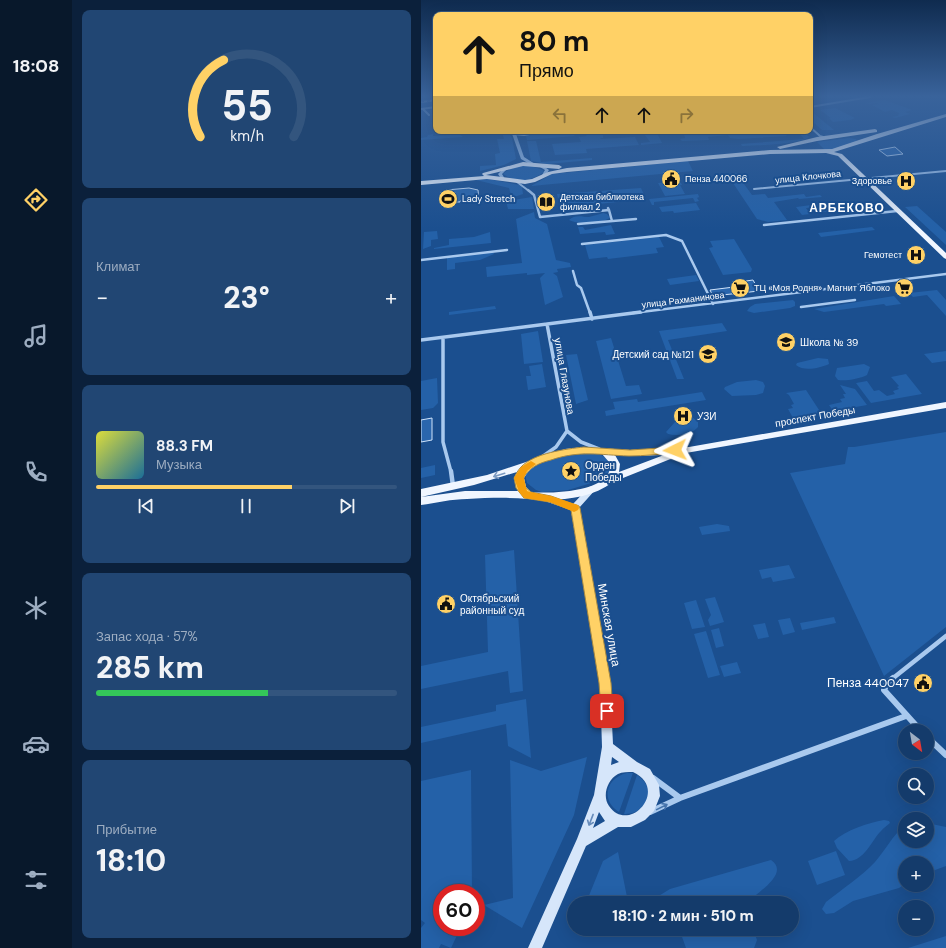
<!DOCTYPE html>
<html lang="ru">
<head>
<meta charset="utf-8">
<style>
	body { margin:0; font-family:"DM Sans",sans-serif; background:#214673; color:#f1f3f6; height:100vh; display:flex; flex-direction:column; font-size:15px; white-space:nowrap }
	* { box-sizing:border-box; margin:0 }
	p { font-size:13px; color:#9dadc1 }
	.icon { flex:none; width:22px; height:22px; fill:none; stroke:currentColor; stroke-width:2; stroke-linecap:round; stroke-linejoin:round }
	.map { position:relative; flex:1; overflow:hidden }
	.details { display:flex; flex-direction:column; gap:10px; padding:10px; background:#0b203b; width:349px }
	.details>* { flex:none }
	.banner { position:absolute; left:12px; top:12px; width:380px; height:122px; border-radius:8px; box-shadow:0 4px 16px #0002,0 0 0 1px #33557e; background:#ffd166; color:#111; overflow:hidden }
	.needle { width:26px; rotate:149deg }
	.fabs { position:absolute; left:477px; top:724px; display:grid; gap:8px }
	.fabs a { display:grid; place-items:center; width:36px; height:36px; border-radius:50%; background:#143b6b; box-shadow:0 4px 16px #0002,0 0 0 1px #33557e; font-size:20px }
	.speed { position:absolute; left:12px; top:884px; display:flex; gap:8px; font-size:20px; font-weight:700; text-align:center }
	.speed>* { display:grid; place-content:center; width:52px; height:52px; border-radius:50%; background:#143b6b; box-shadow:0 4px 16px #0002,0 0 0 1px #33557e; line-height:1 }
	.speed .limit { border:6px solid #d22; background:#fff; color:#111 }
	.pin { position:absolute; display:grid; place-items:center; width:34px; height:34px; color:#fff; margin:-17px; border-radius:8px; box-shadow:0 2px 6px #0006 }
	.me { position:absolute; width:44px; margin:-22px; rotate:267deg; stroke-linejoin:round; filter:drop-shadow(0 0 3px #0008) }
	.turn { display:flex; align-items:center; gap:14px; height:84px; padding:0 20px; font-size:18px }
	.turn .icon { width:52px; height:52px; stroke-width:2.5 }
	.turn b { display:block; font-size:28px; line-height:34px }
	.lanes { display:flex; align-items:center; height:38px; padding:0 20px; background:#0003; justify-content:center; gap:20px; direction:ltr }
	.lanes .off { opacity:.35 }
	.big { font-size:30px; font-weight:800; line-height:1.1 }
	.details .tile { flex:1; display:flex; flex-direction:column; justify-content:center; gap:6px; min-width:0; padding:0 14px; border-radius:8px; background:#214673 }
	.details .dial { align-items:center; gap:0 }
	.dial svg { height:104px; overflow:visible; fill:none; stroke:#33557e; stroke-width:7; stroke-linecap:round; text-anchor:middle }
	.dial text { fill:#f1f3f6; stroke:none }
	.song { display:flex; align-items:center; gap:12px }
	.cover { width:48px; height:48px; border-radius:6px; background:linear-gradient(135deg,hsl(60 70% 55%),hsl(200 70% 35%)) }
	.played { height:4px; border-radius:2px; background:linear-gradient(90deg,#ffd166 65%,#33557e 65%) }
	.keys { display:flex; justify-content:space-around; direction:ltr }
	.heat { display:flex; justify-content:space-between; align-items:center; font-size:22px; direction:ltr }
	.charge { height:6px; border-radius:3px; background:linear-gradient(90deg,#34c759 57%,#33557e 0) }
	.trip { position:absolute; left:146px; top:896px; width:232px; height:40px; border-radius:20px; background:#143b6b; box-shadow:0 4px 16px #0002,0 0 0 1px #33557e; font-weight:800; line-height:40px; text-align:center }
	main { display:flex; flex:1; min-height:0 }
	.menu { display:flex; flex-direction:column; width:72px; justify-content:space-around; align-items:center; background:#08182b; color:#9dadc1 }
	.menu .icon { width:28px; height:28px }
	.menu .active { color:#ffd166 }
	.menu b { font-size:18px; color:#f1f3f6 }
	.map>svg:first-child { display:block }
	.green { fill:#2461a8 }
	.building { fill:#2a66ad; stroke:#cfe3fa }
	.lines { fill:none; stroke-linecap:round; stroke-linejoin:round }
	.minor-far4 { stroke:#a9c9ee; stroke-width:2 }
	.minor-far3 { stroke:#a9c9ee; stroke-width:2.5 }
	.minor-far2 { stroke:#a9c9ee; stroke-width:3.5 }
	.minor-far1 { stroke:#a9c9ee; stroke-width:4.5 }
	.minor { stroke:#a9c9ee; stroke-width:6 }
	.tertiary { fill:#a9c9ee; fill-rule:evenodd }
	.secondary { fill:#d6e6fa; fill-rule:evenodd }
	.primary { fill:#f0f6ff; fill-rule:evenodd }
	.rail-casing { stroke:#fff; stroke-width:2 }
	.rail { stroke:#1b4f8f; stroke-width:1; stroke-dasharray:3; stroke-linecap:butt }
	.oneway { stroke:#7b9ac1 }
	.oneway2 { stroke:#4674ac }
	.oneway3 { stroke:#668bba }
	.route { fill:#ffd166; stroke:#a68842 }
	.slow { fill:#f59e0b }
	.labels { text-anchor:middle; stroke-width:4; stroke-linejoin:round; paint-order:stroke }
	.far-street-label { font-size:9px; fill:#fff; stroke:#1b4f8f }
	.far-poi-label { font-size:9px; fill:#fff; stroke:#1b4f8f; text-anchor:start }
	.poi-label { font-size:10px; fill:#fff; stroke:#1b4f8f; text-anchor:start }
	.street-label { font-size:10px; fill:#fff; stroke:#1b4f8f }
	.far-district-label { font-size:12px; font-weight:bold; letter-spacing:1px; fill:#fff; stroke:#1b4f8f }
	.near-street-label { font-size:12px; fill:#fff; stroke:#1b4f8f }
	.near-poi-label { font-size:12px; fill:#fff; stroke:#1b4f8f; text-anchor:end }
</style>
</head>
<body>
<main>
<nav class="menu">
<b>18:08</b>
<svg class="icon active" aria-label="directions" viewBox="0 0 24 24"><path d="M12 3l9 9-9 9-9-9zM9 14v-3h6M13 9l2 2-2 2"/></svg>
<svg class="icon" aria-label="music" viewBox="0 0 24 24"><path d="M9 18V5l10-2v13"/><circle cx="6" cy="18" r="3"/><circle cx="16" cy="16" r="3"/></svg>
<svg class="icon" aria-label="phone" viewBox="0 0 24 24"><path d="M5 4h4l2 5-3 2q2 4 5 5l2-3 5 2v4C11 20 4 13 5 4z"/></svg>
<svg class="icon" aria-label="climate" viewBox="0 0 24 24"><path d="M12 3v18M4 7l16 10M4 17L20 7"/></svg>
<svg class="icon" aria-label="car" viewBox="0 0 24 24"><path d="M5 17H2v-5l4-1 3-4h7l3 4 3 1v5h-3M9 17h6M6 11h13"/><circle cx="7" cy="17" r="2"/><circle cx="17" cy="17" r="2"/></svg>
<svg class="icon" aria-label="filters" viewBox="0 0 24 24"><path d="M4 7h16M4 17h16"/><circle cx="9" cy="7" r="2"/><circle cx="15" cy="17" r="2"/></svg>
</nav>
<section class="details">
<div class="tile dial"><svg viewBox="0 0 100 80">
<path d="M14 69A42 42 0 1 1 86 69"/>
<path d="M14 69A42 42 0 0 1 32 10" stroke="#ffd166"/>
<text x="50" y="56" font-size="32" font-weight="700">55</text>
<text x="50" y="72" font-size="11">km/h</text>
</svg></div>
<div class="tile"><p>Климат</p>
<div class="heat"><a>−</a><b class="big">23°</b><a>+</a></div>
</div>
<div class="tile">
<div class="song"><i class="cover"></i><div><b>88.3 FM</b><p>Музыка</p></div></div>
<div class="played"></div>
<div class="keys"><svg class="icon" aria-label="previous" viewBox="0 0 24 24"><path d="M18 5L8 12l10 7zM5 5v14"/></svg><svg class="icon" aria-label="pause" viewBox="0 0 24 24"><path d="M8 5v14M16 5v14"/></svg><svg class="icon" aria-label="next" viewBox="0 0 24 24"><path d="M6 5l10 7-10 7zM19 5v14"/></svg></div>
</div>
<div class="tile"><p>Запас хода · 57%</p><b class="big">285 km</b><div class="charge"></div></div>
<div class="tile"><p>Прибытие</p><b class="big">18:10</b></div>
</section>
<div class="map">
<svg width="525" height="948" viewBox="0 0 525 948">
	<rect width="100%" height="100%" fill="#1b4f8f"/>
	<!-- green -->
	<path class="green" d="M464,100L491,110L484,112L489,114L474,118L471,117L477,116L478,113L471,110L464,112L451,105L457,104L456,103L448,104L446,103Z
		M414,108L434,118L429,120L412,122L408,118H410L399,110Z
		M389,111H390L413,130H401L389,119Z
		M134,131H148L154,136L106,140L105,136Z
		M220,131H235L241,143L220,145V143L229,142L224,135H214L213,133L182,135V138H179L180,139L214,137L218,145L165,149L166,153L134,155L131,144L160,142L158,137L166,136L164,134L174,132L176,135Z
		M303,131L308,135L329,133L328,131H360L366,136L317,139L309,138L307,135L287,137L288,140L261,141L259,139L264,138L263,134Z
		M376,131H382L388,137C377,145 336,145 321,146L320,144L383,139Z
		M36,132L42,137L0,140V138L6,137L7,135L12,134V136L31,135V133Z
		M81,132H87L91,138L95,159L83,165L59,171V166L75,165L74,154L79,153L76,139H83Z
		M428,138L435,139L436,141L417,149L404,150L396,142Z
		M106,141H115L120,162L171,158V160L126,164L110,161Z
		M267,161L272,171L110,186L131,174Z
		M107,165L122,170L123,172C110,181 96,184 82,174C88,168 98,166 107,165Z
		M315,173L331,195L344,194L347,198L383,194L385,197L399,195L401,197L378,199L377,198L353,202L366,220L347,222L336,219L306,174Z
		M67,179L98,185L101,187L102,194L93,197L90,195L88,188L55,180Z
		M259,181L261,185H259L264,194L244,196L237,183Z
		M220,188L225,199L139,208L136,194Z
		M277,194L278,197L276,198L278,201L274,202L272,198L233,202V205H231L228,199Z
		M111,197L113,209H87L85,201Z
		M275,203L279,210L253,213L252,211L241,212L238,207Z
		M406,203L413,211L402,212L397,207L385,208L389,214L381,215L375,207Z
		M496,206L525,232V245L484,207Z
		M113,212L114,218L126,224L135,260L149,263L150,267L136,269L137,272L132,273L136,276L142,297L124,305L119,278L124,273L106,275V273L66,277L65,267L101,263L95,219Z
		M182,213L186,214L189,218C181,223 157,225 148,220C154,214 161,217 168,217C173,216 178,214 182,213Z
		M190,225L194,234L185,235L184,232L159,234L157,227H162L164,230Z
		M451,227L454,230L400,237L397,233Z
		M16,231L17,239L10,240V246L2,249L3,232Z
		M69,232L70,243L13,249V248L28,245V239L53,237Z
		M238,237L243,247L235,248L237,253L187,259L186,257L168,259L164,245Z
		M313,239L331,269L330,272L302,275L288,248L292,247L289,241Z
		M72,252L73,254L59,260L34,263V269L26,270V257Z
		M275,275L278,281L249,285L246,279Z
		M516,290L525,300V316L506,295L492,297L488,293Z
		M473,296L480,304L465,306L463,304L403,312L393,309Z
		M372,300L374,302V306L369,308L333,313L326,311L329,307L334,304Z
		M74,306L75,309L28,315V312Z
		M301,323L306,331L247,340L263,379H256L238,331Z
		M117,331L122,362L103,364L100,334Z
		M190,338L205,386L218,385L221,394L190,399L175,341Z
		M525,351V361L511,363L503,354Z
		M156,354L167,400L155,404L145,355Z
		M397,358L407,359L408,364C399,368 383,372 375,365L376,363Z
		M121,364L125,387L107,390L105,376H110L108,366Z
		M443,364L449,367L446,375C438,379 426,381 417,380L414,376L416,368Z
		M485,374L501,394L450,403L435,383L446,381L453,391L458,390L466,396L474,394L472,391L478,389L476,387L478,386L470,377Z
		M16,378L17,403L12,408L0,410V381Z
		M335,380L342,382L344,386L342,393L335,395L311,396L303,389L304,387L316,382Z
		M419,385L434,389L446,405L412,411L408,405L421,402L419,399L424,398L422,394H425Z
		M385,390L400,413L372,418L367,409L372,408L370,405L373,404L368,395L365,393Z
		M281,392L285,400L185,416L184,411L194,409L192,402L216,399L217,402Z
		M266,417H271L277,422V427C270,435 257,436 247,434L245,432L254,422Z
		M525,432V627L463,676L369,473L424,464L427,447H433Z
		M157,453C172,453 189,451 189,471L177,481L147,490L121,492L115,490L106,483L104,474L116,464L138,456Z
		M14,465V475L0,478V468Z
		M296,524L308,526L309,531L281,535L278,527Z
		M93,550L102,691L89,693L87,671L0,689V666L67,652L64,555Z
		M368,565L374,578L352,582L350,577L341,579L338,570Z
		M294,597L303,622L289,626L287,620L290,615L284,599Z
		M275,600L284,627L271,629L263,603Z
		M413,617L415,623L381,630L379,623Z
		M369,618L374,632L362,635L357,620Z
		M344,623L348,637L337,639L332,625Z
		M298,628L303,646L295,648L290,630Z
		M285,631L299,675L287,678L273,634Z
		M316,662L320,673L303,677L299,666Z
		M105,699L110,758L87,746L85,724L0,743V727L75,711V705Z
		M166,757L153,815L101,928L63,905L92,898L89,760L120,771Z
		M50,770L51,893H21V927H40L30,948L20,944L18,948H0V928L4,923L0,920V781Z
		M206,773H212L198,812C179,800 185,778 206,773Z
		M216,775C237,788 226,815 203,814Z
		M463,820L468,821L469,823C466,826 462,828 460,831C451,840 443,861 428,861L416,848L413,841C425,830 447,823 463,820Z
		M506,823L525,827V866L506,873V863H484V884L478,888L432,901L413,913L405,914L401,909L405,902C421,889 440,877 454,862C464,851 472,834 484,826V841H506Z
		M415,851L424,875L396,885L387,861Z
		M197,852L206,897L200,903H165L182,861Z
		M350,860C370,874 334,893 327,903H231L236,897L249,889Z
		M255,929H332L336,940L333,948H265L260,934Z
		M525,936V948H487Z"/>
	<!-- building -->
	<path class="building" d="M474,147L482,154L466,156L458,150Z
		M48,188L57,190L58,199L39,201V202H25V190Z
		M332,280L338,291L292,296L289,290L313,287L311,283Z
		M11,418V440L0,442V420Z"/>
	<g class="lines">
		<!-- minor-far4 -->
		<path class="minor-far4" d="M389,107L449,97
			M0,109L15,107
			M2,109L8,115
			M389,127L399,136L405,138
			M93,134L103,135L126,131
			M96,182L108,191
			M333,189L525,171"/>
		<!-- minor-far3 -->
		<path class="minor-far3" d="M107,190L113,195L119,217L188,210L187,208
			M188,210L191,221
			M157,224L215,219
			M343,225L476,211
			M161,244L245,235L261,241L292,304
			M0,260L86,250
			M152,271L156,285L160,288L169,313
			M380,307L434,300
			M212,313L525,274"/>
		<!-- minor-far2 -->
		<path class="minor-far2" d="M169,312L171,319
			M22,338V442L30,472
			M0,340L220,312
			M146,431L160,442L178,449
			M118,459L135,447L146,431L126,324"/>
		<!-- minor-far1 -->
		<path class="minor-far1" d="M30,471L32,486
			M471,679L525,636"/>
		<!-- minor -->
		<path class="minor" d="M472,678L466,683L463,690L500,731
			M506,737L525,755
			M232,778L259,798
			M229,812L259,798L485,716"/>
		<!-- tertiary -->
		<path class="tertiary" d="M90,131H94L103,157L114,164V166H112L100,159Z
			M119,165H121L128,170L124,176L121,175L124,170L119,167Z
			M83,168L86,169L81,174L84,179L82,180H81L77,174Z"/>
		<!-- secondary -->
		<path class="secondary" d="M171,486L175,489L158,508L189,683L192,744L216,762L229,769L238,785L239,796L233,811L224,820L210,827H197L165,846L121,948H107L156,839L173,795L181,747L179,683L150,510L118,499L117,497L118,495L121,494L152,504L168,487ZM191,757L198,762L190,765ZM212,772C249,789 208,835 188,806C181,796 186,780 197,774C201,772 207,772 212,772ZM178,812L184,821L172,828Z"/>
		<!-- primary -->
		<path class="primary" d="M525,114V117L413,152L421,154L525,253V259L523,258L417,156L405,153L349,154L146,172L131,174L114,182L104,184L66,179L0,185V181L63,176L61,174L62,173L102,162L138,165L141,167L138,169L102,166L65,175L104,180L111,179L127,172L146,168L349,150L411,149L456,134Z
			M454,129L456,130V132L396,141L359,149L356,147L396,137Z
			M525,402V408L259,454L257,456L192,482C168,500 136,501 107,499C87,497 66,498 46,499C31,499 15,503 0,505V497L44,491H97L93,478L96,472L53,485L0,497V489L66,475L144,449L163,447L209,450L268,447ZM163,453L181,454L188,462C197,492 128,494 110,492L105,487L103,478C114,458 143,455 163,453ZM194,455L209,456L243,455L198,472L199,464Z"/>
		<!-- rail casing -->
		<g class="rail-casing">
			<path id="rail" d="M0,102L15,100"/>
		</g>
		<!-- rail -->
		<use href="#rail" class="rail"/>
	</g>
	<!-- one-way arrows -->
	<defs><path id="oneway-shaft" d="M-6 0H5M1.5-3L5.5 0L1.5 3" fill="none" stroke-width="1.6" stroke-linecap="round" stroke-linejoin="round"/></defs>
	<use class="oneway" href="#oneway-shaft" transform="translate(78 475) rotate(163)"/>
	<use class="oneway2" href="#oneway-shaft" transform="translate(241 807) rotate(-26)"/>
	<use class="oneway3" href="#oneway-shaft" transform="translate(170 820) rotate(111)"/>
	<!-- sky -->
	<linearGradient id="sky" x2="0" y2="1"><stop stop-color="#0f2b4f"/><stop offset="0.42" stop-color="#39639b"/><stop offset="1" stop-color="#39639b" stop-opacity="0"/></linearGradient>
	<rect width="525" height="229" fill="url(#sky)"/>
	<!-- route -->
	<path class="route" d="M163,447L209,450L254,447L259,450L254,453C239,454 223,456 208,456C179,455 159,450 130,460C118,463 109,467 102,478L104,487L110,492L130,496L158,506L159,508L190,683L192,711L190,715L186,717L181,715L180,711L178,683L150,510L128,502L103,498L95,488L93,478C95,474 97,470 100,467C113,453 145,449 163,447Z"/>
	<!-- slow -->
	<path class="slow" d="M110,461L115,464L106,471L103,478L106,491L109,492L130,496L157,505L158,508L157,510L153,512L129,502L103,498L98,492L93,478L100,467Z"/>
	<!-- icons -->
	<defs>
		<g id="civic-disc" transform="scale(1)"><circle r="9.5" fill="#ffd166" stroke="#1b4f8f"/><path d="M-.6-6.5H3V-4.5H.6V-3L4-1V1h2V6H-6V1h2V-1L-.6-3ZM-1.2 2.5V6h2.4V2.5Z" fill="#111"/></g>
		<g id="hospital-disc" transform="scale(1)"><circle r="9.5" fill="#ffd166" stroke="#1b4f8f"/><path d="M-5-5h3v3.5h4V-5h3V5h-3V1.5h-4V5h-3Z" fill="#111"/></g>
		<g id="stadium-disc" transform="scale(1)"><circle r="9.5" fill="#ffd166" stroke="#1b4f8f"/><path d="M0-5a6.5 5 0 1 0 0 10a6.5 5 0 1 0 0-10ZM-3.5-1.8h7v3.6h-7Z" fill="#111"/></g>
		<g id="library-disc" transform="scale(1)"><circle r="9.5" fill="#ffd166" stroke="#1b4f8f"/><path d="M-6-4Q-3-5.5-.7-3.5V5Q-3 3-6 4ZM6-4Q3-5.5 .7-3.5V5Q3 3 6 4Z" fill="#111"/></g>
		<g id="supermarket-disc" transform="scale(1)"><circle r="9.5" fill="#ffd166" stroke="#1b4f8f"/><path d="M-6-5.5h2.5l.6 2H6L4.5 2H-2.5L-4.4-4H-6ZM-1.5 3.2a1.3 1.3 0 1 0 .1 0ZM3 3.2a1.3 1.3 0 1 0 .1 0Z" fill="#111"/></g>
		<g id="school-disc" transform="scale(1)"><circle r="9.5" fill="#ffd166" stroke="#1b4f8f"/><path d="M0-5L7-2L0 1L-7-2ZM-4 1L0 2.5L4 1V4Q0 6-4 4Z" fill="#111"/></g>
		<g id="sight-disc" transform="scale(1)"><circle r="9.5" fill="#ffd166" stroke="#1b4f8f"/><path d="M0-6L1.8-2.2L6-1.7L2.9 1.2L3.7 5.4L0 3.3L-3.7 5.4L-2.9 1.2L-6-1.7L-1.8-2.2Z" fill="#111"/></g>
	</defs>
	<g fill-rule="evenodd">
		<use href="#civic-disc" x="250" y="179"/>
		<use href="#hospital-disc" x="485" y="181"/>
		<use href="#stadium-disc" x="27" y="199"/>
		<use href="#library-disc" x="125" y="202"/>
		<use href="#hospital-disc" x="495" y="255"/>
		<use href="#supermarket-disc" x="319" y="288"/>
		<use href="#supermarket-disc" x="483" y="288"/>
		<use href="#school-disc" x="365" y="342"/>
		<use href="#school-disc" x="287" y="354"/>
		<use href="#hospital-disc" x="262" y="416"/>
		<use href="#sight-disc" x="150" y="471"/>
		<use href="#civic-disc" x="25" y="604"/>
		<use href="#civic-disc" x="502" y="683"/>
	</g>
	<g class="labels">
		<!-- far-street labels -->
		<g class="far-street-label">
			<text transform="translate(387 177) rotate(-6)" y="3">улица Клочкова</text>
			<text transform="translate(262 300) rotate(-7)" y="3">улица Рахманинова</text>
		</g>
		<!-- far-poi labels -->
		<g class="far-poi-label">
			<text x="264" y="182">Пенза 440066</text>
			<text x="471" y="184" text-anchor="end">Здоровье</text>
			<text x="139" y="200">Детская библиотека<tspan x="139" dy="10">филиал 2</tspan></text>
			<text x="41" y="202">Lady Stretch</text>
			<text x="481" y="258" text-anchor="end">Гемотест</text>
			<text x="333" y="291">ТЦ «Моя Родня»</text>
			<text x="469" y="291" text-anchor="end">Магнит Яблоко</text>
		</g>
		<!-- poi labels -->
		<g class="poi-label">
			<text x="379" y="346">Школа № 39</text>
			<text x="273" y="358" text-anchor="end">Детский сад №121</text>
			<text x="276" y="420">УЗИ</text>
			<text x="164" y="469">Орден<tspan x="164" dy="12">Победы</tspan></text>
			<text x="39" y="602">Октябрьский<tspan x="39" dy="12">районный суд</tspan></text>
		</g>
		<!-- street labels -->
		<g class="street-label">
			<text transform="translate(144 376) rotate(80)" y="4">улица Глазунова</text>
			<text transform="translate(394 416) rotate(-10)" y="4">проспект Победы</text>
		</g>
		<!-- far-district labels -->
		<g class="far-district-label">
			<text x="426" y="212">АРБЕКОВО</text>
		</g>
		<!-- near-street labels -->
		<g class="near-street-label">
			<text transform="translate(188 625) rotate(80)" y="4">Минская улица</text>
		</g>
		<!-- near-poi labels -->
		<g class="near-poi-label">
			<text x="488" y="687">Пенза 440047</text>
		</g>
	</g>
</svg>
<div class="fabs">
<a><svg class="needle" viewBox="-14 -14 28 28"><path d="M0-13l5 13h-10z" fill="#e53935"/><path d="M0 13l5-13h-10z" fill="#9dadc1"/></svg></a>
<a><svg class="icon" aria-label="search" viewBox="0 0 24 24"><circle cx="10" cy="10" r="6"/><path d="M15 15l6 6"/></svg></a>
<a><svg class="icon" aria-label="layers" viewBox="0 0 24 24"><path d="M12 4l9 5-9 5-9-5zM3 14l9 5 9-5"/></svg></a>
<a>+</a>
<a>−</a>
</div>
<div class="speed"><div class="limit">60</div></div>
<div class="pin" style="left:186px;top:711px;background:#d93025"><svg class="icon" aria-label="arrive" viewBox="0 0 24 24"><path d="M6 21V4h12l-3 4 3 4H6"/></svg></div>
<svg class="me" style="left:254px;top:450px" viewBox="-20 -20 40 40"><path d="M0-17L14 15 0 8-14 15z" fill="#ffd166" stroke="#fff" stroke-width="4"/></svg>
<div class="trip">18:10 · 2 мин · 510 m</div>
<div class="banner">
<div class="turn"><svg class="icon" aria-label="ahead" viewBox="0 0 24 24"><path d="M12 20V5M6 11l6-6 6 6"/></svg><div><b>80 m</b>Прямо</div></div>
<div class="lanes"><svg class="icon off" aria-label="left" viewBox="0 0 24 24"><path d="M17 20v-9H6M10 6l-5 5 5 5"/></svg><svg class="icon" aria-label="ahead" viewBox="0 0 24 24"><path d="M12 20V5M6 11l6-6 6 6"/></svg><svg class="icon" aria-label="ahead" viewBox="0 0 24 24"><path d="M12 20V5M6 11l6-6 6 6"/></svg><svg class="icon off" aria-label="right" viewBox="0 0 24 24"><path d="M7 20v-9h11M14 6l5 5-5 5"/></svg></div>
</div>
</div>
</main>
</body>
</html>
